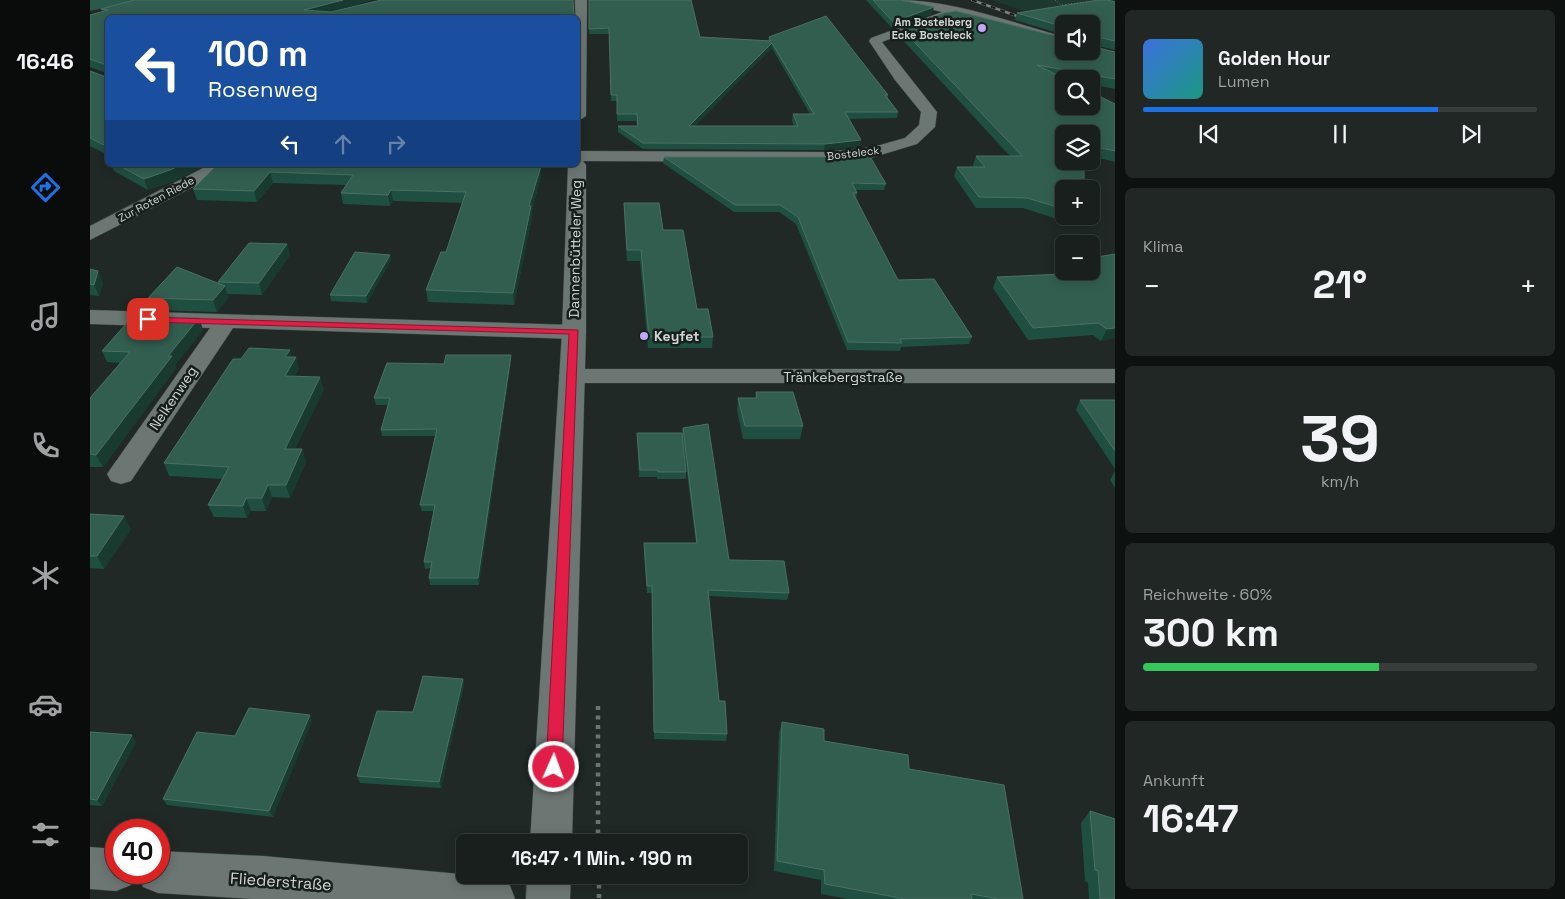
<!DOCTYPE html>
<html lang="de">
<head>
<meta charset="utf-8">
<style>
	body { margin:0; font-family:"Space Grotesk",sans-serif; background:#212725; color:#f1f3f6; height:100vh; display:flex; flex-direction:column; font-size:19px; white-space:nowrap }
	* { box-sizing:border-box; margin:0 }
	p { font-size:16px; color:#9fa2a3 }
	.icon { flex:none; width:28px; height:28px; fill:none; stroke:currentColor; stroke-width:2; stroke-linecap:round; stroke-linejoin:round }
	.map { position:relative; flex:1; overflow:hidden }
	.drawer { display:flex; flex-direction:column; gap:10px; padding:10px; background:#0d110f; width:450px }
	.drawer>* { flex:none }
	.banner { position:absolute; left:15px; top:15px; width:475px; height:152px; border-radius:8px; box-shadow:0 2px 12px #0003,0 0 0 1px #363d3b; background:#1a4fa0; color:#fff; overflow:hidden }
	.buttons { position:absolute; left:965px; top:15px; display:grid; gap:10px }
	.buttons a { display:grid; place-items:center; width:45px; height:45px; border-radius:8px; background:#181f1c; box-shadow:0 2px 12px #0003,0 0 0 1px #363d3b; font-size:25px }
	.speed { position:absolute; left:15px; top:819px; display:flex; gap:10px; font-size:25px; font-weight:700; text-align:center }
	.speed>* { display:grid; place-content:center; width:65px; height:65px; border-radius:50%; background:#181f1c; box-shadow:0 2px 12px #0003,0 0 0 1px #363d3b; line-height:1 }
	.speed .limit { border:8px solid #d22; background:#fff; color:#111 }
	.pin { position:absolute; display:grid; place-items:center; width:42px; height:42px; color:#fff; margin:-21px; border-radius:10px; box-shadow:0 2px 8px #0006 }
	.me { position:absolute; width:55px; margin:-28px; rotate:2deg; stroke-linejoin:round; filter:drop-shadow(0 0 4px #0008) }
	.turn { display:flex; align-items:center; gap:18px; height:105px; padding:0 20px; font-size:22px }
	.turn .icon { width:65px; height:65px; stroke-width:2.5 }
	.turn b { display:block; font-size:35px; line-height:42px }
	.lanes { display:flex; align-items:center; height:48px; padding:0 20px; background:#0003; justify-content:center; gap:25px; direction:ltr }
	.lanes .off { opacity:.35 }
	.big { font-size:38px; font-weight:600; line-height:1.1 }
	.drawer .tile { flex:1; display:flex; flex-direction:column; justify-content:center; gap:8px; min-width:0; padding:0 18px; border-radius:8px; background:#212725 }
	.drawer .dial { align-items:center; gap:0 }
	.dial b { font-size:65px; line-height:1 }
	.song { display:flex; align-items:center; gap:15px }
	.cover { width:60px; height:60px; border-radius:8px; background:linear-gradient(135deg,hsl(220 70% 55%),hsl(170 70% 35%)) }
	.played { height:5px; border-radius:2px; background:linear-gradient(90deg,#1a73e8 75%,#363d3b 75%) }
	.keys { display:flex; justify-content:space-around; direction:ltr }
	.heat { display:flex; justify-content:space-between; align-items:center; font-size:28px; direction:ltr }
	.charge { height:8px; border-radius:4px; background:linear-gradient(90deg,#34c759 60%,#363d3b 0) }
	.trip { position:absolute; left:366px; top:834px; width:292px; height:50px; border-radius:8px; background:#181f1c; box-shadow:0 2px 12px #0003,0 0 0 1px #363d3b; font-weight:600; line-height:50px; text-align:center }
	main { display:flex; flex:1; min-height:0 }
	.tabs { display:flex; flex-direction:column; width:90px; justify-content:space-around; align-items:center; background:#0a0c0b; color:#9fa2a3 }
	.tabs .icon { width:35px; height:35px }
	.tabs .on { color:#1a73e8 }
	.tabs b { font-size:22px; color:#f1f3f6 }
	.map>svg:first-child { display:block }
	.green { fill:#1d392f }
	.forest { fill:#2a5a49 }
	.lines { fill:none; stroke-linecap:round; stroke-linejoin:round }
	.minor-casing { stroke:#3d4441; stroke-width:1 }
	.tertiary-casing { stroke:#3d4441; stroke-width:1 }
	.path-far1 { stroke:#6c7370; stroke-width:1; stroke-dasharray:1 2; stroke-linecap:butt }
	.path { stroke:#6c7370; stroke-width:4.5; stroke-dasharray:4 5.5; stroke-linecap:butt }
	.minor { fill:#6c7672; fill-rule:evenodd }
	.tertiary { fill:#6c7672; fill-rule:evenodd }
	.rail-casing { stroke:#7a827e; stroke-width:2.5 }
	.rail { stroke:#171f1c; stroke-width:2; stroke-dasharray:5; stroke-linecap:butt }
	.wall { fill:#1f4f40; fill-rule:evenodd }
	.shaded-wall { fill:#183a2f }
	.building { fill:#325e50; stroke:#4b7064; fill-rule:evenodd }
	.route { fill:#e11d48; stroke:#92132f }
	.poi-dot { fill:#c3a7f2; stroke:#171f1c; stroke-width:2 }
	.labels { text-anchor:middle; stroke-width:5; stroke-linejoin:round; paint-order:stroke }
	.far-poi-label { font-size:11px; font-weight:bold; fill:#d0d6d3; stroke:#171f1c; text-anchor:end }
	.far-street-label { font-size:11px; fill:#d0d6d3; stroke:#171f1c }
	.street-label { font-size:14px; fill:#d0d6d3; stroke:#171f1c }
	.poi-label { font-size:14px; font-weight:bold; fill:#d0d6d3; stroke:#171f1c; text-anchor:start }
	.near-street-label { font-size:16px; fill:#d0d6d3; stroke:#171f1c }
</style>
</head>
<body>
<main>
<nav class="tabs">
<b>16:46</b>
<svg class="icon on" aria-label="directions" viewBox="0 0 24 24"><path d="M12 3l9 9-9 9-9-9zM9 14v-3h6M13 9l2 2-2 2"/></svg>
<svg class="icon" aria-label="music" viewBox="0 0 24 24"><path d="M9 18V5l10-2v13"/><circle cx="6" cy="18" r="3"/><circle cx="16" cy="16" r="3"/></svg>
<svg class="icon" aria-label="phone" viewBox="0 0 24 24"><path d="M5 4h4l2 5-3 2q2 4 5 5l2-3 5 2v4C11 20 4 13 5 4z"/></svg>
<svg class="icon" aria-label="climate" viewBox="0 0 24 24"><path d="M12 3v18M4 7l16 10M4 17L20 7"/></svg>
<svg class="icon" aria-label="car" viewBox="0 0 24 24"><path d="M5 17H2v-5l4-1 3-4h7l3 4 3 1v5h-3M9 17h6M6 11h13"/><circle cx="7" cy="17" r="2"/><circle cx="17" cy="17" r="2"/></svg>
<svg class="icon" aria-label="filters" viewBox="0 0 24 24"><path d="M4 7h16M4 17h16"/><circle cx="9" cy="7" r="2"/><circle cx="15" cy="17" r="2"/></svg>
</nav>
<div class="map">
<svg width="1025" height="899" viewBox="0 0 1025 899">
	<rect width="100%" height="100%" fill="#202925"/>
	<!-- green -->
	<path class="green" d="M902,0H1025V44L1001,24L974,25Z"/>
	<!-- forest -->
	<path class="forest" d="M0,0H52L0,11Z"/>
	<g class="lines">
		<!-- minor casing -->
		<g class="minor-casing">
			<path id="minor" d="M807,0C864,0 920,22 974,37V45L869,16L852,19L792,42L847,112L845,127L827,144L784,157L734,162L488,161V151L734,152L783,147L815,138L829,125L831,112L805,80L779,41L781,38L852,12L809,2Z
				M119,165H141L138,169L0,240V226Z
				M0,310L484,325L492,327L496,332L492,337L484,339L143,328L41,481L31,484L21,481L17,474L120,328L0,324Z
				M481,369H1025V383H481L472,381L469,376L472,371Z
				M0,847L26,849V872H46L41,885L26,891L0,889Z
				M69,851L173,856L403,877L419,883L425,899H163L68,893L53,887L47,872H69Z"/>
		</g>
		<!-- tertiary casing -->
		<g class="tertiary-casing">
			<path id="tertiary" d="M485,0H497L496,116L488,121Z
				M488,160L493,161L496,165V332L482,842H440L472,332L478,165H488Z
				M437,875H481L480,899H436Z"/>
		</g>
		<!-- path-far1 -->
		<path class="path-far1" d="M965,0L972,6
			M972,5L1010,0"/>
		<!-- path -->
		<path class="path" d="M508,706V842
			M509,875V899"/>
		<!-- minor -->
		<use href="#minor" class="minor"/>
		<!-- tertiary -->
		<use href="#tertiary" class="tertiary"/>
		<!-- rail casing -->
		<g class="rail-casing">
			<path id="rail" d="M882,0L938,20"/>
		</g>
		<!-- rail -->
		<use href="#rail" class="rail"/>
	</g>
	<!-- wall -->
	<path class="wall" d="M44,0H282L240,12L484,18H18V155L0,146V71L16,77V73L0,67V15L12,12L11,9Z
		M499,0L610,37L678,41L679,37L798,95V98L808,112L807,118L759,119L770,146L734,150L553,149L528,132V126H547L546,121H527V101H521L519,34H499ZM682,48L720,114H703L702,121L704,126H605Z
		M776,0H811L842,14L802,28Z
		M1025,2V50L1001,44V24H974V35L925,20L927,13Z
		M812,29L974,51L1025,52V89L1001,84V79H974L1025,104V162L1001,156V134H974V216H993L989,226L933,208H886L864,176L867,167H884L883,165L886,156H920L810,37Z
		M574,157L796,184L794,190H766L767,193L766,199L808,280L882,337L879,344L811,347L810,351L757,350L706,224L689,212H644L573,163Z
		M21,165H115L84,181L58,190L24,171Z
		M127,165L451,166V176L442,211V217L424,305L338,302L336,290L356,252L372,203L303,201L300,206L253,204L251,193L256,185L183,183L167,202L107,200L103,189Z
		M534,203L573,230L607,309L623,337L622,348H558L550,261H537L534,213Z
		M197,244L200,255L172,295L137,294L138,298L127,312L63,310L58,298L129,284L128,282Z
		M300,255L301,260L277,303L241,301L240,295Z
		M0,269L8,271L13,283L9,296L0,295Z
		M976,271H1001L1025,338L1011,341L1003,335L938,340L903,288L907,277L976,274L975,273Z
		M109,318L113,330L85,365L86,368L13,467H0V398L30,363L17,362L12,351Z
		M421,355V361L389,585H340L339,578L341,568L335,569L334,562L344,511H332L330,505L345,436H292L291,430L298,405H286L284,398L354,364Z
		M202,357L209,369L205,376L234,389L205,449H212L216,462L200,498L182,497L176,511H161L157,518L124,517L118,505L133,479L79,476L74,463L151,359Z
		M666,392L713,426L710,439H653L647,410L648,398H665Z
		M990,400H1025V469L986,410Z
		M593,428L639,560L699,593L697,600L619,596L629,701L637,734L636,741L564,739L562,593H557L554,550V543H606L592,434Z
		M547,433L596,472V479H567V477H549Z
		M1025,471V488L1020,480Z
		M0,514L41,529L14,569L0,568Z
		M373,679L374,685L351,788L270,783L267,776Z
		M222,721L183,817L77,805L73,799L145,736Z
		M692,722L734,741L819,769L933,899H758L731,894V880L684,871L689,733Z
		M0,732L46,742L12,806L0,805Z
		M1000,811L1025,899H999L998,883L995,881L991,823Z"/>
	<!-- shaded-wall -->
	<path class="shaded-wall" d="M253,0H282L219,18L214,10Z
		M844,7L842,14L802,28L803,22Z
		M682,43V48L599,132V126Z
		M771,140L770,146L734,150L735,144Z
		M91,165H115L84,181L58,190L54,179Z
		M451,166V176L442,211V217L424,305L423,293L439,206Z
		M180,172L183,183L167,202L164,191Z
		M301,190L303,201L300,206L298,195Z
		M197,244L200,255L172,295L169,283Z
		M300,255L301,260L277,303L276,296Z
		M8,271L13,283L9,296L4,285Z
		M135,286L138,298L127,312L123,300Z
		M109,318L113,330L85,365L86,368L13,467L6,455L78,356Z
		M1025,328V338L1011,341L1017,329Z
		M200,350L203,362L195,357Z
		M421,355V361L389,585L388,578Z
		M206,357L209,369L199,388L195,376Z
		M230,377L234,389L199,461L195,449Z
		M212,449L216,462L200,498L196,485Z
		M178,485L182,497L176,511L172,498Z
		M156,498L161,511L157,518L153,506Z
		M34,516L41,529L14,569L7,556Z
		M373,679L374,685L351,788L349,782Z
		M220,715L222,721L183,817L179,811Z
		M42,735L46,742L12,806L7,800Z"/>
	<!-- building -->
	<path class="building" d="M44,0H253L214,10L241,12L291,0H483L484,18H18V147L0,138V71L16,77V65L0,59V15L18,10L11,9Z
		M499,0H601L610,37L681,41L679,37L736,16L798,95H795L808,112H755L771,140L735,144L553,143L528,126H548L547,114H527V95H521L519,28L499,29ZM682,43L724,114H703L708,126H599Z
		M783,0H811L844,7L803,22Z
		M1009,0H1018L1025,2V41L1003,36L1001,42V24H974V27L927,13Z
		M866,11L974,38V51H1001V46L1025,52V79L947,65L975,79H974V106H1001V92L1025,104V151L1001,146V134H974V161H994V189H974V209L937,198L889,197L867,167H895L886,156H932L812,29L854,13Z
		M778,153L796,184L762,183L767,193H763L808,280L844,279L882,337L810,339L812,343L758,342L708,217L690,205H645L574,157H735Z
		M28,165H91L80,170L54,179Z
		M127,165H435L451,166L439,206H441L423,293L336,290L351,252H356L376,192L301,190L298,195L251,193L263,175L180,172L164,191L103,189Z
		M534,203H569L573,230H593L607,309H618L623,337H559L551,250H537Z
		M159,243L197,244L169,283L128,282Z
		M265,252L300,255L276,296L240,295Z
		M1025,254V328L1017,329L1008,323L943,328L907,277L995,273L993,271H1001V258Z
		M87,267L135,286L123,300L58,298Z
		M0,269L8,271L4,285L0,284Z
		M43,316L109,318L78,356H82L6,455L0,454V398L40,352L12,351Z
		M159,348L200,350L195,357H206L195,376L230,377L195,449H212L196,485H178L172,498H156L153,506L118,505L139,467L74,463L143,359H151Z
		M356,355H421L388,578H339L342,562H334L345,505H330L347,429L291,430L300,398H284L297,363L354,364Z
		M666,392H703L713,426H655L648,398H667Z
		M990,400H1025V451Z
		M618,424L639,560L694,561L699,593L618,590L629,701H635L637,734L564,732L562,586H557L554,543H607L593,428Z
		M547,433H592L596,472H568L567,470H550Z
		M0,514L34,516L7,556H0Z
		M333,676L373,679L349,782L267,776L287,711L323,712Z
		M159,708L220,715L179,811L73,799L107,732L145,736Z
		M692,722L734,729V741L818,755L819,769L914,785L933,899H909L881,894L882,899H815L735,884L734,870L687,861Z
		M0,732L42,735L7,800L0,799Z
		M1000,811L1025,819V899H1010L1008,871L1005,870Z"/>
	<!-- route -->
	<path class="route" d="M55,317L488,330L472,767L470,772L464,775L459,772L456,767L479,334L58,322L53,319Z"/>
	<!-- markers -->
	<g class="poi-dot">
		<circle cx="892" cy="28" r="5"/>
		<circle cx="554" cy="336" r="5"/>
	</g>
	<g class="labels">
		<!-- far-poi labels -->
		<g class="far-poi-label">
			<text x="882" y="26">Am Bostelberg<tspan x="882" dy="13">Ecke Bosteleck</tspan></text>
		</g>
		<!-- far-street labels -->
		<g class="far-street-label">
			<text transform="translate(763 153) rotate(-7)" y="4">Bosteleck</text>
			<text transform="translate(66 199) rotate(-28)" y="4">Zur Roten Riede</text>
		</g>
		<!-- street labels -->
		<g class="street-label">
			<text transform="translate(485 249) rotate(-89)" y="5">Dannenbütteler Weg</text>
			<text x="753" y="382">Tränkebergstraße</text>
			<text transform="translate(83 398) rotate(-56)" y="5">Nelkenweg</text>
		</g>
		<!-- poi labels -->
		<g class="poi-label">
			<text x="564" y="341">Keyfet</text>
		</g>
		<!-- near-street labels -->
		<g class="near-street-label">
			<text transform="translate(191 881) rotate(4)" y="6">Fliederstraße</text>
		</g>
	</g>
</svg>
<div class="buttons">
<a><svg class="icon" aria-label="sound" viewBox="0 0 24 24"><path d="M4 9h4l5-4v14l-5-4H4zM17 9q2 3 0 6"/></svg></a>
<a><svg class="icon" aria-label="search" viewBox="0 0 24 24"><circle cx="10" cy="10" r="6"/><path d="M15 15l6 6"/></svg></a>
<a><svg class="icon" aria-label="layers" viewBox="0 0 24 24"><path d="M12 4l9 5-9 5-9-5zM3 14l9 5 9-5"/></svg></a>
<a>+</a>
<a>−</a>
</div>
<div class="speed"><div class="limit">40</div></div>
<div class="pin" style="left:58px;top:319px;background:#d93025"><svg class="icon" aria-label="arrive" viewBox="0 0 24 24"><path d="M6 21V4h12l-3 4 3 4H6"/></svg></div>
<svg class="me" style="left:464px;top:767px" viewBox="-20 -20 40 40"><circle r="17" fill="#e11d48" stroke="#fff" stroke-width="3"/><path d="M0-11L8 9 0 5-8 9z" fill="#fff"/></svg>
<div class="trip">16:47 · 1 Min. · 190 m</div>
<div class="banner">
<div class="turn"><svg class="icon" aria-label="left" viewBox="0 0 24 24"><path d="M17 20v-9H6M10 6l-5 5 5 5"/></svg><div><b>100 m</b>Rosenweg</div></div>
<div class="lanes"><svg class="icon" aria-label="left" viewBox="0 0 24 24"><path d="M17 20v-9H6M10 6l-5 5 5 5"/></svg><svg class="icon off" aria-label="ahead" viewBox="0 0 24 24"><path d="M12 20V5M6 11l6-6 6 6"/></svg><svg class="icon off" aria-label="right" viewBox="0 0 24 24"><path d="M7 20v-9h11M14 6l5 5-5 5"/></svg></div>
</div>
</div>
<section class="drawer">
<div class="tile">
<div class="song"><i class="cover"></i><div><b>Golden Hour</b><p>Lumen</p></div></div>
<div class="played"></div>
<div class="keys"><svg class="icon" aria-label="previous" viewBox="0 0 24 24"><path d="M18 5L8 12l10 7zM5 5v14"/></svg><svg class="icon" aria-label="pause" viewBox="0 0 24 24"><path d="M8 5v14M16 5v14"/></svg><svg class="icon" aria-label="next" viewBox="0 0 24 24"><path d="M6 5l10 7-10 7zM19 5v14"/></svg></div>
</div>
<div class="tile"><p>Klima</p>
<div class="heat"><a>−</a><b class="big">21°</b><a>+</a></div>
</div>
<div class="tile dial"><b>39</b><p>km/h</p></div>
<div class="tile"><p>Reichweite · 60%</p><b class="big">300 km</b><div class="charge"></div></div>
<div class="tile"><p>Ankunft</p><b class="big">16:47</b></div>
</section>
</main>
</body>
</html>
